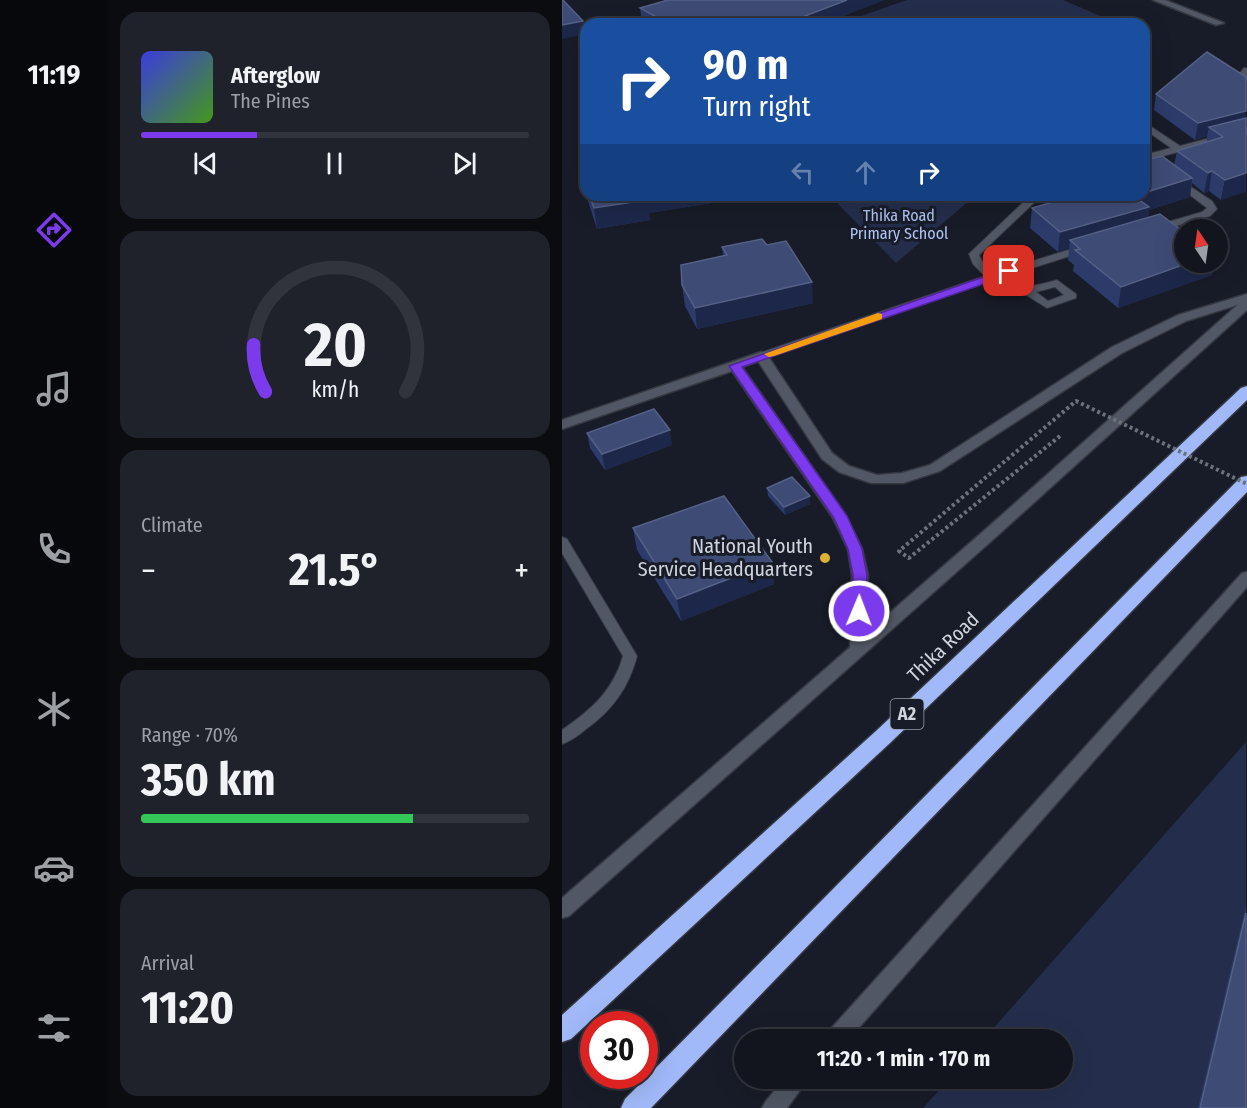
<!DOCTYPE html>
<html lang="en">
<head>
<meta charset="utf-8">
<style>
	body { margin:0; font-family:"Fira Sans Condensed",sans-serif; background:#1f222b; color:#f1f3f6; height:100vh; display:flex; flex-direction:column; font-size:22px; white-space:nowrap }
	* { box-sizing:border-box; margin:0 }
	p { font-size:20px; color:#9c9fa4 }
	.icon { flex:none; width:33px; height:33px; fill:none; stroke:currentColor; stroke-width:2; stroke-linecap:round; stroke-linejoin:round }
	.map { position:relative; flex:1; overflow:hidden }
	.sheet { display:flex; flex-direction:column; gap:12px; padding:12px; background:#0a0c10; width:454px }
	.sheet>* { flex:none }
	.top-card { position:absolute; left:18px; top:18px; width:570px; height:183px; border-radius:18px; box-shadow:0 6px 24px #0002,0 0 0 2px #31343c; background:#1a4fa0; color:#fff; overflow:hidden }
	.needle { width:39px; rotate:347deg }
	.controls { position:absolute; left:612px; top:219px; display:grid; gap:12px }
	.controls a { display:grid; place-items:center; width:54px; height:54px; border-radius:50%; background:#12151e; box-shadow:0 6px 24px #0002,0 0 0 2px #31343c; font-size:30px }
	.speed { position:absolute; left:18px; top:1011px; display:flex; gap:12px; font-size:30px; font-weight:700; text-align:center }
	.speed>* { display:grid; place-content:center; width:78px; height:78px; border-radius:50%; background:#12151e; box-shadow:0 6px 24px #0002,0 0 0 2px #31343c; line-height:1 }
	.speed .limit { border:9px solid #d22; background:#fff; color:#111 }
	.pin { position:absolute; display:grid; place-items:center; width:51px; height:51px; color:#fff; margin:-26px; border-radius:12px; box-shadow:0 3px 9px #0006 }
	.me { position:absolute; width:66px; margin:-33px; rotate:1deg; stroke-linejoin:round; filter:drop-shadow(0 0 4px #0008) }
	.turn { display:flex; align-items:center; gap:21px; height:126px; padding:0 24px; font-size:27px }
	.turn .icon { width:78px; height:78px; stroke-width:2.5 }
	.turn b { display:block; font-size:42px; line-height:51px }
	.lanes { display:flex; align-items:center; height:57px; padding:0 24px; background:#0003; justify-content:center; gap:30px; direction:ltr }
	.lanes .off { opacity:.35 }
	.big { font-size:45px; font-weight:700; line-height:1.1 }
	.sheet .card { flex:1; display:flex; flex-direction:column; justify-content:center; gap:9px; min-width:0; padding:0 21px; border-radius:18px; background:#1f222b }
	.sheet .dial { align-items:center; gap:0 }
	.dial svg { height:156px; overflow:visible; fill:none; stroke:#31343c; stroke-width:7; stroke-linecap:round; text-anchor:middle }
	.dial text { fill:#f1f3f6; stroke:none }
	.song { display:flex; align-items:center; gap:18px }
	.cover { width:72px; height:72px; border-radius:9px; background:linear-gradient(135deg,hsl(240 70% 55%),hsl(100 70% 35%)) }
	.played { height:6px; border-radius:3px; background:linear-gradient(90deg,#7c3aed 30%,#31343c 30%) }
	.keys { display:flex; justify-content:space-around; direction:ltr }
	.heat { display:flex; justify-content:space-between; align-items:center; font-size:33px; direction:ltr }
	.charge { height:9px; border-radius:4px; background:linear-gradient(90deg,#34c759 70%,#31343c 0) }
	.trip { position:absolute; left:172px; top:1029px; width:339px; height:60px; border-radius:30px; background:#12151e; box-shadow:0 6px 24px #0002,0 0 0 2px #31343c; font-weight:700; line-height:60px; text-align:center }
	main { display:flex; flex:1; min-height:0 }
	.tab-bar { display:flex; flex-direction:column; width:108px; justify-content:space-around; align-items:center; background:#07080c; color:#9c9fa4 }
	.tab-bar .icon { width:42px; height:42px }
	.tab-bar .current { color:#7c3aed }
	.tab-bar b { font-size:27px; color:#f1f3f6 }
	.map>svg:first-child { display:block }
	.green { fill:#242e4c }
	.lines { fill:none; stroke-linecap:round; stroke-linejoin:round }
	.lane-casing { stroke:#353841; stroke-width:2 }
	.street-casing { stroke:#353841; stroke-width:3 }
	.secondary-casing { stroke:#353841; stroke-width:3 }
	.highway-casing { stroke:#353841; stroke-width:3 }
	.lane { fill:#515764; fill-rule:evenodd }
	.street { fill:#515764; fill-rule:evenodd }
	.secondary { fill:#515764; fill-rule:evenodd }
	.highway { fill:#a1b9f9; fill-rule:evenodd }
	.path-bridge { stroke:#6d717b; stroke-width:4; stroke-dasharray:3 3; stroke-linecap:butt }
	.wall { fill:#2c3b69 }
	.shaded-wall { fill:#1d274a }
	.building { fill:#3e4b75; stroke:#556085; stroke-width:1.5 }
	.route { fill:#7c3aed; stroke:#51269a; stroke-width:1.5 }
	.slow { fill:#f59e0b }
	.poi-dot { fill:#ddb133; stroke:#181c28; stroke-width:2 }
	.labels { text-anchor:middle; stroke-width:6; stroke-linejoin:round; paint-order:stroke }
	.far-park-label { font-size:16px; fill:#b0c3f3; stroke:#181c28 }
	.shield { fill:#181c28; stroke:#999da6; stroke-width:1.5 }
	.shield-label { font-size:18px; font-weight:bold; fill:#d0d4dc }
	.poi-label { font-size:20px; fill:#d0d4dc; stroke:#181c28; text-anchor:end }
	.street-label { font-size:20px; fill:#d0d4dc; stroke:#181c28 }
</style>
</head>
<body>
<main>
<nav class="tab-bar">
<b>11:19</b>
<svg class="icon current" aria-label="directions" viewBox="0 0 24 24"><path d="M12 3l9 9-9 9-9-9zM9 14v-3h6M13 9l2 2-2 2"/></svg>
<svg class="icon" aria-label="music" viewBox="0 0 24 24"><path d="M9 18V5l10-2v13"/><circle cx="6" cy="18" r="3"/><circle cx="16" cy="16" r="3"/></svg>
<svg class="icon" aria-label="phone" viewBox="0 0 24 24"><path d="M5 4h4l2 5-3 2q2 4 5 5l2-3 5 2v4C11 20 4 13 5 4z"/></svg>
<svg class="icon" aria-label="climate" viewBox="0 0 24 24"><path d="M12 3v18M4 7l16 10M4 17L20 7"/></svg>
<svg class="icon" aria-label="car" viewBox="0 0 24 24"><path d="M5 17H2v-5l4-1 3-4h7l3 4 3 1v5h-3M9 17h6M6 11h13"/><circle cx="7" cy="17" r="2"/><circle cx="17" cy="17" r="2"/></svg>
<svg class="icon" aria-label="filters" viewBox="0 0 24 24"><path d="M4 7h16M4 17h16"/><circle cx="9" cy="7" r="2"/><circle cx="15" cy="17" r="2"/></svg>
</nav>
<section class="sheet">
<div class="card">
<div class="song"><i class="cover"></i><div><b>Afterglow</b><p>The Pines</p></div></div>
<div class="played"></div>
<div class="keys"><svg class="icon" aria-label="previous" viewBox="0 0 24 24"><path d="M18 5L8 12l10 7zM5 5v14"/></svg><svg class="icon" aria-label="pause" viewBox="0 0 24 24"><path d="M8 5v14M16 5v14"/></svg><svg class="icon" aria-label="next" viewBox="0 0 24 24"><path d="M6 5l10 7-10 7zM19 5v14"/></svg></div>
</div>
<div class="card dial"><svg viewBox="0 0 100 80">
<path d="M14 69A42 42 0 1 1 86 69"/>
<path d="M14 69A42 42 0 0 1 8 45" stroke="#7c3aed"/>
<text x="50" y="56" font-size="32" font-weight="700">20</text>
<text x="50" y="72" font-size="11">km/h</text>
</svg></div>
<div class="card"><p>Climate</p>
<div class="heat"><a>−</a><b class="big">21.5°</b><a>+</a></div>
</div>
<div class="card"><p>Range · 70%</p><b class="big">350 km</b><div class="charge"></div></div>
<div class="card"><p>Arrival</p><b class="big">11:20</b></div>
</section>
<div class="map">
<svg width="685" height="1108" viewBox="0 0 685 1108">
	<rect width="100%" height="100%" fill="#181c28"/>
	<!-- green -->
	<path class="green" d="M345,0H501L557,24H276Z
		M267,195H414L334,263Z
		M684,742V1108H361L387,1079L501,1078V1040L422,1039Z"/>
	<g class="lines">
		<!-- lane casing -->
		<g class="lane-casing">
			<path id="lane" d="M682,68H685V80L678,73Z
				M582,122L618,146L685,128V134L582,161V155L609,148L582,129Z
				M614,177L650,201L655,209L648,216L597,231H589V227L640,212L645,208L611,182V178Z
				M469,195H480L417,255L420,261L432,273L519,246H527V250L439,278C461,291 472,286 495,280L514,294V298L485,308L461,293L439,287L429,281L203,358H195L193,356L195,354L423,276L411,264L407,254ZM493,287L502,295L486,301L474,292Z
				M0,537L5,539L75,656C67,687 51,710 24,729C17,735 9,741 0,744V730C29,710 51,691 61,656L0,553Z"/>
		</g>
		<!-- street casing -->
		<g class="street-casing">
			<path id="street" d="M591,0H603L662,23L654,25Z
				M685,294V302L624,321L560,353L378,471L341,483H309L277,472L260,459L196,361L180,367L283,514L300,549L306,575L304,647L302,651H290L288,647L290,575L286,549L271,518L170,371L0,429V420L199,352L204,353L270,453L287,466L315,475L340,473L368,465L550,347L616,315Z"/>
		</g>
		<!-- secondary casing -->
		<g class="secondary-casing">
			<path id="secondary" d="M685,299V310L435,536L7,916L0,918V898L424,529L681,300Z
				M685,572V587L286,1040H262L265,1033L680,573Z
				M223,1078H247L225,1108H200L204,1101Z"/>
		</g>
		<!-- highway casing -->
		<g class="highway-casing">
			<path id="highway" d="M685,386V400L328,743L9,1039L0,1042V1015L314,731L679,388Z
				M685,476V492L89,1108H59L63,1099L679,477Z"/>
		</g>
		<!-- lane -->
		<use href="#lane" class="lane"/>
		<!-- street -->
		<use href="#street" class="street"/>
		<!-- secondary -->
		<use href="#secondary" class="secondary"/>
		<!-- highway -->
		<use href="#highway" class="highway"/>
		<!-- path-bridge -->
		<path class="path-bridge" d="M498,436L347,558L337,551L514,401L685,484"/>
	</g>
	<!-- wall -->
	<path class="wall" d="M106,0H322L260,24H82L80,23L78,8Z
		M684,77L659,200L647,191L642,193L630,183L628,197L587,210L586,217L622,262H652L650,275L556,308L511,271L512,265L506,260L507,249L496,252L468,228L470,208L493,202L487,196V195H582L589,159L612,165L615,151L645,142V136L633,140L592,110L594,94Z
		M19,170H24V194L23,190Z
		M24,195H168V198L162,201L87,213L88,220L35,229Z
		M160,247L251,303L135,329L123,306L120,285L161,255Z
		M25,433L110,445L43,470L28,448Z
		M205,488L248,504L223,515L206,496Z
		M71,528L210,562L212,584L119,621L75,550Z
		M684,905V1108H636Z"/>
	<!-- shaded-wall -->
	<path class="shaded-wall" d="M285,0H322L260,24H222Z
		M21,21L23,34L0,39V25Z
		M684,111V127H647L645,136L633,140L636,123Z
		M650,171L647,191L642,193L646,173Z
		M684,173V192L659,200L663,180Z
		M630,178L628,197L587,210L584,226L508,240L507,249L496,252L498,232L572,196L582,195V193Z
		M83,195H168V198L162,201L87,213L88,220L35,229L32,208Z
		M629,262H652L650,275L556,308L559,287Z
		M250,282L251,303L135,329L133,308Z
		M108,430L110,445L43,470L40,454Z
		M248,496V504L223,515L222,507Z
		M210,562L212,584L119,621L115,599Z"/>
	<!-- building -->
	<path class="building" d="M0,0H1L21,21L0,25Z
		M106,0H285L222,24H107L78,8Z
		M645,52L684,77V111L636,123L594,94Z
		M684,118V173L663,180L650,171L646,173L615,151L661,137L647,127Z
		M582,154L589,159L600,156L630,178L582,193Z
		M19,170H24V184Z
		M27,195H83L85,200L32,208Z
		M511,195H575L572,196L587,207L498,232L470,208L512,196Z
		M598,214L622,232V262H629L559,287L513,250L518,249L508,240Z
		M200,239L205,245L224,241L250,282L133,308L120,285L119,265L165,255L160,247Z
		M92,409L108,430L40,454L25,433Z
		M230,477L248,496L222,507L205,488Z
		M162,496L210,562L115,599L71,528Z
		M684,913V1108H638Z"/>
	<!-- route -->
	<path class="route" d="M447,268L451,269V274L180,367L285,516L300,549L305,575L304,611L302,615H292L290,611L291,575L286,549L272,518L167,366Z"/>
	<!-- slow -->
	<path class="slow" d="M316,313L320,314V319L212,356L207,357L202,354Z"/>
	<!-- markers -->
	<circle class="poi-dot" cx="263" cy="558" r="6"/>
	<g class="labels">
		<!-- far-park labels -->
		<g class="far-park-label">
			<text x="337" y="221">Thika Road<tspan x="337" dy="18">Primary School</tspan></text>
		</g>
		<!-- shield labels -->
		<rect class="shield" x="328.5" y="699" width="33" height="30" rx="4.5"/>
		<g class="shield-label">
			<text x="345" y="720">A2</text>
		</g>
		<!-- poi labels -->
		<g class="poi-label">
			<text x="251" y="553">National Youth<tspan x="251" dy="23">Service Headquarters</tspan></text>
		</g>
		<!-- street labels -->
		<g class="street-label">
			<text transform="translate(381 647) rotate(-44)" y="7">Thika Road</text>
		</g>
	</g>
</svg>
<div class="controls">
<a><svg class="needle" viewBox="-14 -14 28 28"><path d="M0-13l5 13h-10z" fill="#e53935"/><path d="M0 13l5-13h-10z" fill="#9c9fa4"/></svg></a>
</div>
<div class="speed"><div class="limit">30</div></div>
<div class="pin" style="left:447px;top:271px;background:#d93025"><svg class="icon" aria-label="arrive" viewBox="0 0 24 24"><path d="M6 21V4h12l-3 4 3 4H6"/></svg></div>
<svg class="me" style="left:297px;top:611px" viewBox="-20 -20 40 40"><circle r="17" fill="#7c3aed" stroke="#fff" stroke-width="3"/><path d="M0-11L8 9 0 5-8 9z" fill="#fff"/></svg>
<div class="trip">11:20 · 1 min · 170 m</div>
<div class="top-card">
<div class="turn"><svg class="icon" aria-label="right" viewBox="0 0 24 24"><path d="M7 20v-9h11M14 6l5 5-5 5"/></svg><div><b>90 m</b>Turn right</div></div>
<div class="lanes"><svg class="icon off" aria-label="left" viewBox="0 0 24 24"><path d="M17 20v-9H6M10 6l-5 5 5 5"/></svg><svg class="icon off" aria-label="ahead" viewBox="0 0 24 24"><path d="M12 20V5M6 11l6-6 6 6"/></svg><svg class="icon" aria-label="right" viewBox="0 0 24 24"><path d="M7 20v-9h11M14 6l5 5-5 5"/></svg></div>
</div>
</div>
</main>
</body>
</html>
